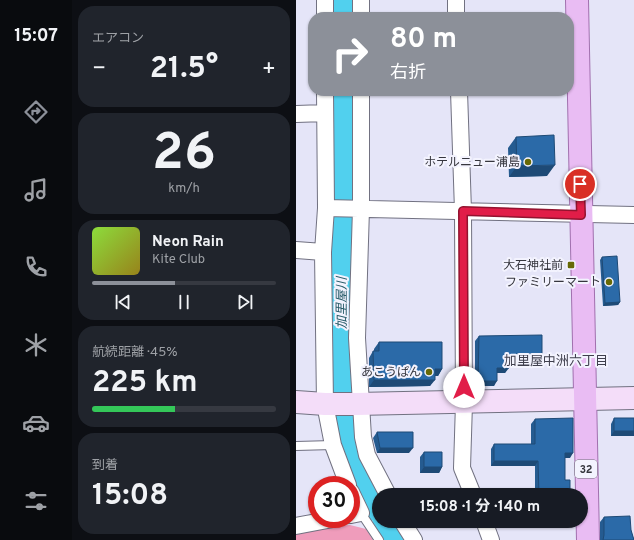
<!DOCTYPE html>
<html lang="ja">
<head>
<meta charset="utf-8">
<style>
	body { margin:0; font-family:Overpass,"Noto Sans JP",sans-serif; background:#20242c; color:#f1f3f6; height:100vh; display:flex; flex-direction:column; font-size:15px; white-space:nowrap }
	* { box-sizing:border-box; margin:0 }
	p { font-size:13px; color:#9ea1a6 }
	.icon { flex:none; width:22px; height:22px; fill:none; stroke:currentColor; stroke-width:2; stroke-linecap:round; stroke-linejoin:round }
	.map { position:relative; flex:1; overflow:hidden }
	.side { display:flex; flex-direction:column; gap:6px; padding:6px; background:#0d0f14; width:224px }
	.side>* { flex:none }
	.guide { position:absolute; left:12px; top:12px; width:266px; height:84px; border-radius:16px; box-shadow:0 1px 3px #0004; background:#8c9099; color:#fff; overflow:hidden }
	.speed { position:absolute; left:12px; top:476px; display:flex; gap:8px; font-size:20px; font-weight:700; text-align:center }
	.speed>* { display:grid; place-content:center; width:52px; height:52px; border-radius:50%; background:#171b24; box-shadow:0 1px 3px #0004; line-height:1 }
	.speed .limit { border:6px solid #d22; background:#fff; color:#111 }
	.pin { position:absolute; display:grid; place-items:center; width:34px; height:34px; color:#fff; margin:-17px; border:2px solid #fff; border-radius:50%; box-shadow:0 1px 4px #0007 }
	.me { position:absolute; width:44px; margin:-22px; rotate:0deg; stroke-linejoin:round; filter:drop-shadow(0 0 3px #0008) }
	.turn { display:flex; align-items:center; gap:14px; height:84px; padding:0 16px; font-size:18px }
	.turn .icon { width:52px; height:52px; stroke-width:2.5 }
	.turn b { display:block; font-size:28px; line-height:34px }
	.big { font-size:30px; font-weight:700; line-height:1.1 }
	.side .widget { flex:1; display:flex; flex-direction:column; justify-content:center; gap:6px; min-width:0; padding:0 14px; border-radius:16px; background:#20242c }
	.side .dial { align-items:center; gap:0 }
	.dial b { font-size:52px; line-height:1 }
	.song { display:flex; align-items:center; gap:12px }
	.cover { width:48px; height:48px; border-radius:6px; background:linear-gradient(135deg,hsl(90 70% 55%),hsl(50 70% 35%)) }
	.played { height:4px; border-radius:2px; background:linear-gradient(90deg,#8c9099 45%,#363941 45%) }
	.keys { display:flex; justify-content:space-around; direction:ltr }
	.heat { display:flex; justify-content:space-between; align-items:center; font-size:22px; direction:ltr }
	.charge { height:6px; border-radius:3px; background:linear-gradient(90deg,#34c759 45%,#363941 0) }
	.trip { position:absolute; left:76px; top:488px; width:216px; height:40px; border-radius:20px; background:#171b24; box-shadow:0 1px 3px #0004; font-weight:700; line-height:40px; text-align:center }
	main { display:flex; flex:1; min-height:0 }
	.tab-bar { display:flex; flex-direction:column; width:72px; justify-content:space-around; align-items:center; background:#090b0e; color:#9ea1a6 }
	.tab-bar .icon { width:28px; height:28px }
	.tab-bar .selected { color:#8c9099 }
	.tab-bar b { font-size:18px; color:#f1f3f6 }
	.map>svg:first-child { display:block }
	.green { fill:#ef9cbb }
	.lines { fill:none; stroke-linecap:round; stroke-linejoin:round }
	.river { stroke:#51d0ee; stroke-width:27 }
	.lane-casing { stroke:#717181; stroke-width:10 }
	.street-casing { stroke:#717181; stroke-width:18 }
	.secondary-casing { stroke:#717181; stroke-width:24 }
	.primary-casing { stroke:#a170ae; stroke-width:24 }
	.lane { stroke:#fff; stroke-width:8 }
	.street { stroke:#fff; stroke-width:16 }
	.secondary { stroke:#f4ddf9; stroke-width:22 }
	.primary { stroke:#e9bcf3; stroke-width:22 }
	.wall { fill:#255b90 }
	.shaded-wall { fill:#1e4a76 }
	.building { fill:#2b6aa8; stroke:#1e4a76 }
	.route-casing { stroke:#92132f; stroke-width:10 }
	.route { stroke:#e11d48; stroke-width:7 }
	.poi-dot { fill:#676906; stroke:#f3f3fe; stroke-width:1.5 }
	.labels { text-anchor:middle; stroke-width:4; stroke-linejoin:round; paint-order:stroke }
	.shield { fill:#f3f3fe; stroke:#6f6f78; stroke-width:1 }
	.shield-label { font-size:11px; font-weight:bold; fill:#36363e }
	.poi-label { font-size:12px; fill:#36363e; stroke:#f3f3fe; text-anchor:end }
	.water-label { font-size:13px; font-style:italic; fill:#285c69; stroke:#f3f3fe }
	.neighbourhood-label { font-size:13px; fill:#3f3f4d; stroke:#f3f3fe }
</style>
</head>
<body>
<main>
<nav class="tab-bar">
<b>15:07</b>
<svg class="icon selected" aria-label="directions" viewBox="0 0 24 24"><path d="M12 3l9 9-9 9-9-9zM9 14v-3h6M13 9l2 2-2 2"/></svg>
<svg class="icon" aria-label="music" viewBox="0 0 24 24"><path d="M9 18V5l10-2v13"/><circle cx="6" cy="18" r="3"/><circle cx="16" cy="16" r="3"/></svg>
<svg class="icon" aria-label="phone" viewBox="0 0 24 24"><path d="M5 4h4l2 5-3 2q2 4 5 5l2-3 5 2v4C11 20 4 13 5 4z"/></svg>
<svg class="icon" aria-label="climate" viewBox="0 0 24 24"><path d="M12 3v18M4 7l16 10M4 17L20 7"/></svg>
<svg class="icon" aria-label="car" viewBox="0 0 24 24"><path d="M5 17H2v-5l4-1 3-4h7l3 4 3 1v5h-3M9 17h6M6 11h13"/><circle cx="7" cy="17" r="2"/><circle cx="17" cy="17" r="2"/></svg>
<svg class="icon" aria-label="filters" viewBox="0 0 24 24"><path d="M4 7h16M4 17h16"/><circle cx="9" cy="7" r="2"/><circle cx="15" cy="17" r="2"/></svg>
</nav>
<section class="side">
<div class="widget"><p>エアコン</p>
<div class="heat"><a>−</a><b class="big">21.5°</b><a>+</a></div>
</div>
<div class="widget dial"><b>26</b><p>km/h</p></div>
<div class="widget">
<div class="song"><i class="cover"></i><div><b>Neon Rain</b><p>Kite Club</p></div></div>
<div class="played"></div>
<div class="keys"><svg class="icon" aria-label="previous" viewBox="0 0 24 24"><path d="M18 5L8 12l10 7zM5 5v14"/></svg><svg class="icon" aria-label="pause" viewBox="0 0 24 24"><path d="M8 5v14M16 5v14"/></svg><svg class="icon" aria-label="next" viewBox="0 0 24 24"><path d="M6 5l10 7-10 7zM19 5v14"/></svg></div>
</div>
<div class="widget"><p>航続距離 · 45%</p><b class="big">225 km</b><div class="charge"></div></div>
<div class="widget"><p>到着</p><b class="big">15:08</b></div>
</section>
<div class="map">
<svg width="338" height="540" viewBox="0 0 338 540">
	<rect width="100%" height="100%" fill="#e5e5f8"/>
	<!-- green -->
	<path class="green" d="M54,525L70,529L77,540H0V532L28,527Z"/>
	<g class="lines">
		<!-- river -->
		<path class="river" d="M46,17V0
			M45,91V381L54,445L74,493L83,509
			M90,521L100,540"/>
		<!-- lane casing -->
		<g class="lane-casing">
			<path id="lane" d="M0,446L37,445
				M65,513L83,540"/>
		</g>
		<!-- street casing -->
		<g class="street-casing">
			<path id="street" d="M65,0V17
				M160,0V17
				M29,17V0
				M29,91L30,208L27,252L29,404L37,445L52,485
				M65,91V209L61,338L67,437L71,455L92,495
				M163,91L167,211L168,403L166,468L177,495
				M0,114L29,113
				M30,208L338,215
				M0,250L27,252
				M55,492L65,513L55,515
				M106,521L118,540
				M188,521L195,540
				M0,526L37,519"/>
		</g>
		<!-- secondary casing -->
		<g class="secondary-casing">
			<path id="secondary" d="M0,402L29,404H60L338,398"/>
		</g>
		<!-- primary casing -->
		<g class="primary-casing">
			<path id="primary" d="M281,0L292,540"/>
		</g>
		<!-- lane -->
		<use href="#lane" class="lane"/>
		<!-- street -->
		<use href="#street" class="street"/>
		<!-- secondary -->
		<use href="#secondary" class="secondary"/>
		<!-- primary -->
		<use href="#primary" class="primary"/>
	</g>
	<!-- wall -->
	<path class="wall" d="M220,137L251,176L213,177L212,148Z
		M306,257L324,302L322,305L307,306L304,260Z
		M183,336L246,354L242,359H219L216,364H213L209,373H201L198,386H179V341Z
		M83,342L146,369L142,376H139L134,386L73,387V358L77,351H78V349Z
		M318,418H338V436H315V424Z
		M239,419L274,458H269V480L274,495H239V466H195V449L198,444H235V424Z
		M81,432L113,453H81L77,438Z
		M128,452L146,467L143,473H124V457Z
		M308,517L335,530L338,540H304V522Z"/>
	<!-- shaded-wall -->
	<path class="shaded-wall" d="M259,165L251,176L213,177L221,166Z
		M324,302L322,305L307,306L309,303Z
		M220,354H246L242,359H219L216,364H209L213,359Z
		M201,368H213L209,373H198Z
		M139,369H146L142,376H134Z
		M78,380H139L134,386L73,387Z
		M182,381H201L198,386H179Z
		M318,431H338V436H315Z
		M84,448H117L113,453H81Z
		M269,453H277L274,458H265Z
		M198,461H242L239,466H195Z
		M128,467H146L143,473H124Z"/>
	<!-- building -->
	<path class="building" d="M258,135L259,165L221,166L220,137Z
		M321,256L324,302L309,303L306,257Z
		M246,335V354H220V359H213V368H201V381H182L183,336Z
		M83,342H146V369H139V380H78L77,351H83Z
		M277,418V453H269V480H274V495H243L242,461H198V444H239V419Z
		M318,418H338V431H318Z
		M81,432H117V448H84Z
		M128,452H146V467H128Z
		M334,516L335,530L338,540H307L308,535V517Z"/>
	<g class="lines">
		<!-- route casing -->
		<g class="route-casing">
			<path id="route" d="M168,387L167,211L285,215L284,184"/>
		</g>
		<!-- route -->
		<use href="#route" class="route"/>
	</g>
	<!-- markers -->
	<g class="poi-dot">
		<circle cx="232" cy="162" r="4"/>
		<rect x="271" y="261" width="8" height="8" rx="2"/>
		<circle cx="313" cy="282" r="4"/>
		<circle cx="133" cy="372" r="4"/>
	</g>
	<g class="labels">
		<!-- shield labels -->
		<rect class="shield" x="279" y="460" width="22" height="18" rx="3"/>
		<g class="shield-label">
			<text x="290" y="473">32</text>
		</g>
		<!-- poi labels -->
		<g class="poi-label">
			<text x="224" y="166">ホテルニュー浦島</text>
			<text x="267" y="269">大石神社前</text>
			<text x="305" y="286">ファミリーマート</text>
			<text x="125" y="376">あこうぱん</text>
		</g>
		<!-- water labels -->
		<g class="water-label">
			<text transform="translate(45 303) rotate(-90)" y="5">加里屋川</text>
		</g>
		<!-- neighbourhood labels -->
		<g class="neighbourhood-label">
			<text x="260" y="365">加里屋中洲六丁目</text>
		</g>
	</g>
</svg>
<div class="speed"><div class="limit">30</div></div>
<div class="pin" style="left:284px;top:184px;background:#d93025"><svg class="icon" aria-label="arrive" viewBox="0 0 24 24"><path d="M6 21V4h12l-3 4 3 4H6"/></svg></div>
<svg class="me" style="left:168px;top:387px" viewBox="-20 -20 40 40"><circle r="19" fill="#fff"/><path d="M0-13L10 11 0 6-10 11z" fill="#e11d48"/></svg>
<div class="trip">15:08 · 1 分 · 140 m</div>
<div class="guide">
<div class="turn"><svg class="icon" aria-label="right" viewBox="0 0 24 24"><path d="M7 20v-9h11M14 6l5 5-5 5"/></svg><div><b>80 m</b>右折</div></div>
</div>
</div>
</main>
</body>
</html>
